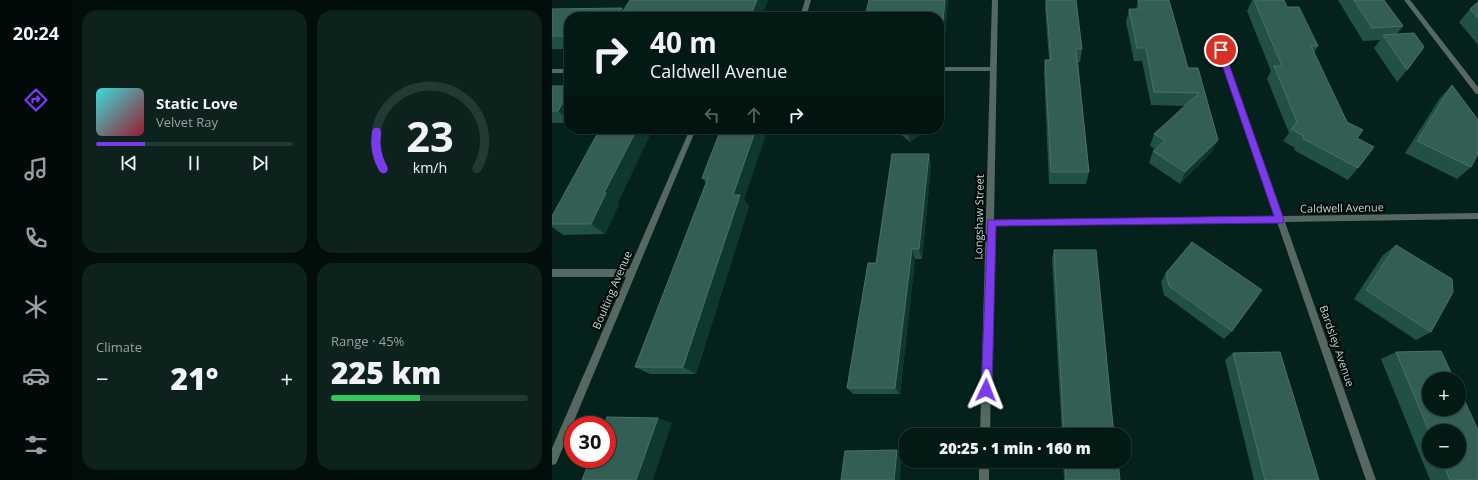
<!DOCTYPE html>
<html lang="en">
<head>
<meta charset="utf-8">
<style>
	body { margin:0; font-family:"Open Sans",sans-serif; background:#0d221d; color:#f1f3f6; height:100vh; display:flex; flex-direction:column; font-size:15px; white-space:nowrap }
	* { box-sizing:border-box; margin:0 }
	p { font-size:13px; color:#97a0a0 }
	.icon { flex:none; width:22px; height:22px; fill:none; stroke:currentColor; stroke-width:2; stroke-linecap:round; stroke-linejoin:round }
	.map { position:relative; flex:1; overflow:hidden }
	.side { display:flex; flex-direction:column; gap:10px; padding:10px; background:#020e0b; width:480px }
	.side>* { flex:none }
	.banner { position:absolute; left:12px; top:12px; width:380px; height:122px; border-radius:16px; box-shadow:0 1px 3px #0004,0 0 0 1px #243834; background:#031914; color:#f1f3f6; overflow:hidden }
	.controls { position:absolute; left:870px; top:372px; display:grid; gap:8px }
	.controls a { display:grid; place-items:center; width:44px; height:44px; border-radius:50%; background:#031914; box-shadow:0 1px 3px #0004,0 0 0 1px #243834; font-size:20px }
	.speed { position:absolute; left:12px; top:416px; display:flex; gap:8px; font-size:20px; font-weight:700; text-align:center }
	.speed>* { display:grid; place-content:center; width:52px; height:52px; border-radius:50%; background:#031914; box-shadow:0 1px 3px #0004,0 0 0 1px #243834; line-height:1 }
	.speed .limit { border:6px solid #d22; background:#fff; color:#111 }
	.pin { position:absolute; display:grid; place-items:center; width:34px; height:34px; color:#fff; margin:-17px; border:2px solid #fff; border-radius:50%; box-shadow:0 1px 4px #0007 }
	.me { position:absolute; width:44px; margin:-22px; rotate:2deg; stroke-linejoin:round; filter:drop-shadow(0 0 3px #0008) }
	.turn { display:flex; align-items:center; gap:14px; height:84px; padding:0 20px; font-size:18px }
	.turn .icon { width:52px; height:52px; stroke-width:2.5 }
	.turn b { display:block; font-size:28px; line-height:34px }
	.lanes { display:flex; align-items:center; height:38px; padding:0 20px; background:#0003; justify-content:center; gap:20px; direction:ltr }
	.lanes .off { opacity:.35 }
	.big { font-size:30px; font-weight:800; line-height:1.1 }
	.side .tile { flex:1; display:flex; flex-direction:column; justify-content:center; gap:6px; min-width:0; padding:0 14px; border-radius:16px; background:#0d221d }
	.side .dial { align-items:center; gap:0 }
	.dial svg { height:104px; overflow:visible; fill:none; stroke:#243834; stroke-width:7; stroke-linecap:round; text-anchor:middle }
	.dial text { fill:#f1f3f6; stroke:none }
	.song { display:flex; align-items:center; gap:12px }
	.cover { width:48px; height:48px; border-radius:6px; background:linear-gradient(135deg,hsl(180 70% 55%),hsl(350 70% 35%)) }
	.played { height:4px; border-radius:2px; background:linear-gradient(90deg,#7c3aed 25%,#243834 25%) }
	.keys { display:flex; justify-content:space-around; direction:ltr }
	.heat { display:flex; justify-content:space-between; align-items:center; font-size:22px; direction:ltr }
	.charge { height:6px; border-radius:3px; background:linear-gradient(90deg,#34c759 45%,#243834 0) }
	.side .tiles { flex:1; display:grid; gap:10px; grid-template-columns:repeat(2,1fr) }
	.trip { position:absolute; left:347px; top:428px; width:232px; height:40px; border-radius:16px; background:#031914; box-shadow:0 1px 3px #0004,0 0 0 1px #243834; font-weight:800; line-height:40px; text-align:center }
	main { display:flex; flex:1; min-height:0 }
	.tabs { display:flex; flex-direction:column; width:72px; justify-content:space-around; align-items:center; background:#010a08; color:#97a0a0 }
	.tabs .icon { width:28px; height:28px }
	.tabs .active { color:#7c3aed }
	.tabs b { font-size:18px; color:#f1f3f6 }
	.map>svg:first-child { display:block }
	.lines { fill:none; stroke-linecap:round; stroke-linejoin:round }
	.minor { fill:#576863; fill-rule:evenodd }
	.wall { fill:#215045; fill-rule:evenodd }
	.shaded-wall { fill:#0e372e }
	.building { fill:#325e54; stroke:#497168 }
	.route { fill:#7c3aed; stroke:#51269a }
	.labels { text-anchor:middle; stroke-width:4; stroke-linejoin:round; paint-order:stroke }
	.street-label { font-size:11px; fill:#c2d6d0; stroke:#000906 }
</style>
</head>
<body>
<main>
<nav class="tabs">
<b>20:24</b>
<svg class="icon active" aria-label="directions" viewBox="0 0 24 24"><path d="M12 3l9 9-9 9-9-9zM9 14v-3h6M13 9l2 2-2 2"/></svg>
<svg class="icon" aria-label="music" viewBox="0 0 24 24"><path d="M9 18V5l10-2v13"/><circle cx="6" cy="18" r="3"/><circle cx="16" cy="16" r="3"/></svg>
<svg class="icon" aria-label="phone" viewBox="0 0 24 24"><path d="M5 4h4l2 5-3 2q2 4 5 5l2-3 5 2v4C11 20 4 13 5 4z"/></svg>
<svg class="icon" aria-label="climate" viewBox="0 0 24 24"><path d="M12 3v18M4 7l16 10M4 17L20 7"/></svg>
<svg class="icon" aria-label="car" viewBox="0 0 24 24"><path d="M5 17H2v-5l4-1 3-4h7l3 4 3 1v5h-3M9 17h6M6 11h13"/><circle cx="7" cy="17" r="2"/><circle cx="17" cy="17" r="2"/></svg>
<svg class="icon" aria-label="filters" viewBox="0 0 24 24"><path d="M4 7h16M4 17h16"/><circle cx="9" cy="7" r="2"/><circle cx="15" cy="17" r="2"/></svg>
</nav>
<section class="side">
<div class="tiles">
<div class="tile">
<div class="song"><i class="cover"></i><div><b>Static Love</b><p>Velvet Ray</p></div></div>
<div class="played"></div>
<div class="keys"><svg class="icon" aria-label="previous" viewBox="0 0 24 24"><path d="M18 5L8 12l10 7zM5 5v14"/></svg><svg class="icon" aria-label="pause" viewBox="0 0 24 24"><path d="M8 5v14M16 5v14"/></svg><svg class="icon" aria-label="next" viewBox="0 0 24 24"><path d="M6 5l10 7-10 7zM19 5v14"/></svg></div>
</div>
<div class="tile dial"><svg viewBox="0 0 100 80">
<path d="M14 69A42 42 0 1 1 86 69"/>
<path d="M14 69A42 42 0 0 1 9 41" stroke="#7c3aed"/>
<text x="50" y="56" font-size="32" font-weight="700">23</text>
<text x="50" y="72" font-size="11">km/h</text>
</svg></div>
<div class="tile"><p>Climate</p>
<div class="heat"><a>−</a><b class="big">21°</b><a>+</a></div>
</div>
<div class="tile"><p>Range · 45%</p><b class="big">225 km</b><div class="charge"></div></div>
</div>
</section>
<div class="map">
<svg width="926" height="480" viewBox="0 0 926 480">
	<rect width="100%" height="100%" fill="#04211b"/>
	<g class="lines">
		<!-- minor -->
		<path class="minor" d="M253,0H259L254,17H248Z
			M440,0H446L442,220L723,216L661,36L664,34L667,36L731,216L926,213V219L733,222L824,480H814L725,222L442,226L438,435H428L438,71H387V67H438Z
			M852,0H858L926,87V94H924Z
			M0,69H17V73H0Z
			M138,129H144L4,464L0,465V448L74,277H0V269H77Z
			M427,461H437V480H427Z"/>
	</g>
	<!-- wall -->
	<path class="wall" d="M216,0L209,17H17V49H0V9L72,10Z
		M396,0L393,33H387V17Z
		M494,0H524L530,49L528,62H526L537,172L534,184H497L492,73L493,60H497L493,6Z
		M586,0L636,68H646L660,152L628,184L597,163L601,151L603,149L598,146L602,134L633,106L599,105L590,61H582L574,22L577,9H584Z
		M700,0H732L735,7L766,46L762,53L795,122L805,138L806,168L796,180L742,150L743,148L731,141L737,133L715,79L719,71L695,11Z
		M786,0H832L851,26L845,34L855,70L845,82L822,48L828,40L811,41Z
		M926,2V45L907,22L918,9Z
		M900,85L919,167L905,179L853,153L888,98Z
		M0,86H17V123H0Z
		M169,129L192,200L197,206L144,374H98L83,367L154,183L150,178Z
		M342,129H376L358,142Z
		M377,154L379,166L370,259H363L348,394H301L295,388Z
		M66,203L67,204L53,234L11,235L0,227V216Z
		M844,245L879,332L864,340L802,299L831,255Z
		M502,250L562,435H510L500,260Z
		M614,273L680,331L672,339L612,295L609,282Z
		M844,352L926,480H878L829,359ZM877,431L907,461H877Z
		M681,353L767,480H702L673,360Z
		M511,461H564L568,480H512Z"/>
	<!-- shaded-wall -->
	<path class="shaded-wall" d="M205,0H216L209,17H198Z
		M393,0H396L393,33L391,21Z
		M70,8L77,17H65Z
		M17,93V121L6,111Z
		M85,129H101L66,203L67,204L53,234L39,224L52,193Z
		M204,129H216L192,200L197,206L144,374L131,367L181,195Z
		M356,129H376L358,142L355,130Z
		M666,140L660,152L628,184L633,172Z
		M377,154L379,166L370,259L367,249Z
		M360,249L363,259L348,394L343,388Z
		M106,418L120,423L101,480H84Z
		M345,450L350,454L348,480H342Z"/>
	<!-- building -->
	<path class="building" d="M78,0H205L198,17H67Z
		M317,0H393L391,21H387V17H313Z
		M494,0H524L530,49H524L537,172H499L493,60H499Z
		M586,0H617L636,68H646L666,140L633,172L601,151L613,140L602,134L647,93L602,92L594,48H585L577,9H588Z
		M702,0H732L735,7H747L766,46H759L795,122L811,130L805,138L822,147L806,168L750,138L752,136L739,129L745,122L722,66H730Z
		M802,0H832L851,26L820,28Z
		M926,2V18L918,9Z
		M70,8L65,17H17V36H0V9Z
		M862,33L872,47L855,70L831,35Z
		M900,85L926,120V154L919,167L865,141Z
		M0,86H17V93L6,111H0Z
		M48,129H85L52,193H54L39,224H0V216Z
		M169,129H204L181,195H188L131,367H83L156,178H150Z
		M340,154H377L367,249H360L343,388H295L316,263H324Z
		M640,242L710,290L680,331L617,286L614,273Z
		M844,245L900,279L901,292L879,332L814,290Z
		M502,250H544L562,435H512Z
		M889,351L902,379H877V409H907V389L926,430V480H898L890,461H907V431H877L844,352Z
		M728,352L767,480H713L681,353Z
		M55,417L106,418L84,480H30L38,459H55V425H52Z
		M345,450L342,480H289L293,451Z
		M513,461H566L568,480H514Z"/>
	<!-- route -->
	<path class="route" d="M669,47L672,50L732,220L731,223L444,226L440,390L438,393L434,395L431,393L429,390L436,220L722,216L665,50Z"/>
	<g class="labels">
		<!-- street labels -->
		<g class="street-label">
			<text transform="translate(790 208) rotate(-1)" y="4">Caldwell Avenue</text>
			<text transform="translate(427 217) rotate(-89)" y="4">Longshaw Street</text>
			<text transform="translate(60 290) rotate(-67)" y="4">Boulting Avenue</text>
			<text transform="translate(785 346) rotate(71)" y="4">Bardsley Avenue</text>
		</g>
	</g>
</svg>
<div class="controls">
<a>+</a>
<a>−</a>
</div>
<div class="speed"><div class="limit">30</div></div>
<div class="pin" style="left:669px;top:50px;background:#d93025"><svg class="icon" aria-label="arrive" viewBox="0 0 24 24"><path d="M6 21V4h12l-3 4 3 4H6"/></svg></div>
<svg class="me" style="left:434px;top:390px" viewBox="-20 -20 40 40"><path d="M0-17L14 15 0 8-14 15z" fill="#7c3aed" stroke="#fff" stroke-width="4"/></svg>
<div class="trip">20:25 · 1 min · 160 m</div>
<div class="banner">
<div class="turn"><svg class="icon" aria-label="right" viewBox="0 0 24 24"><path d="M7 20v-9h11M14 6l5 5-5 5"/></svg><div><b>40 m</b>Caldwell Avenue</div></div>
<div class="lanes"><svg class="icon off" aria-label="left" viewBox="0 0 24 24"><path d="M17 20v-9H6M10 6l-5 5 5 5"/></svg><svg class="icon off" aria-label="ahead" viewBox="0 0 24 24"><path d="M12 20V5M6 11l6-6 6 6"/></svg><svg class="icon" aria-label="right" viewBox="0 0 24 24"><path d="M7 20v-9h11M14 6l5 5-5 5"/></svg></div>
</div>
</div>
</main>
</body>
</html>
